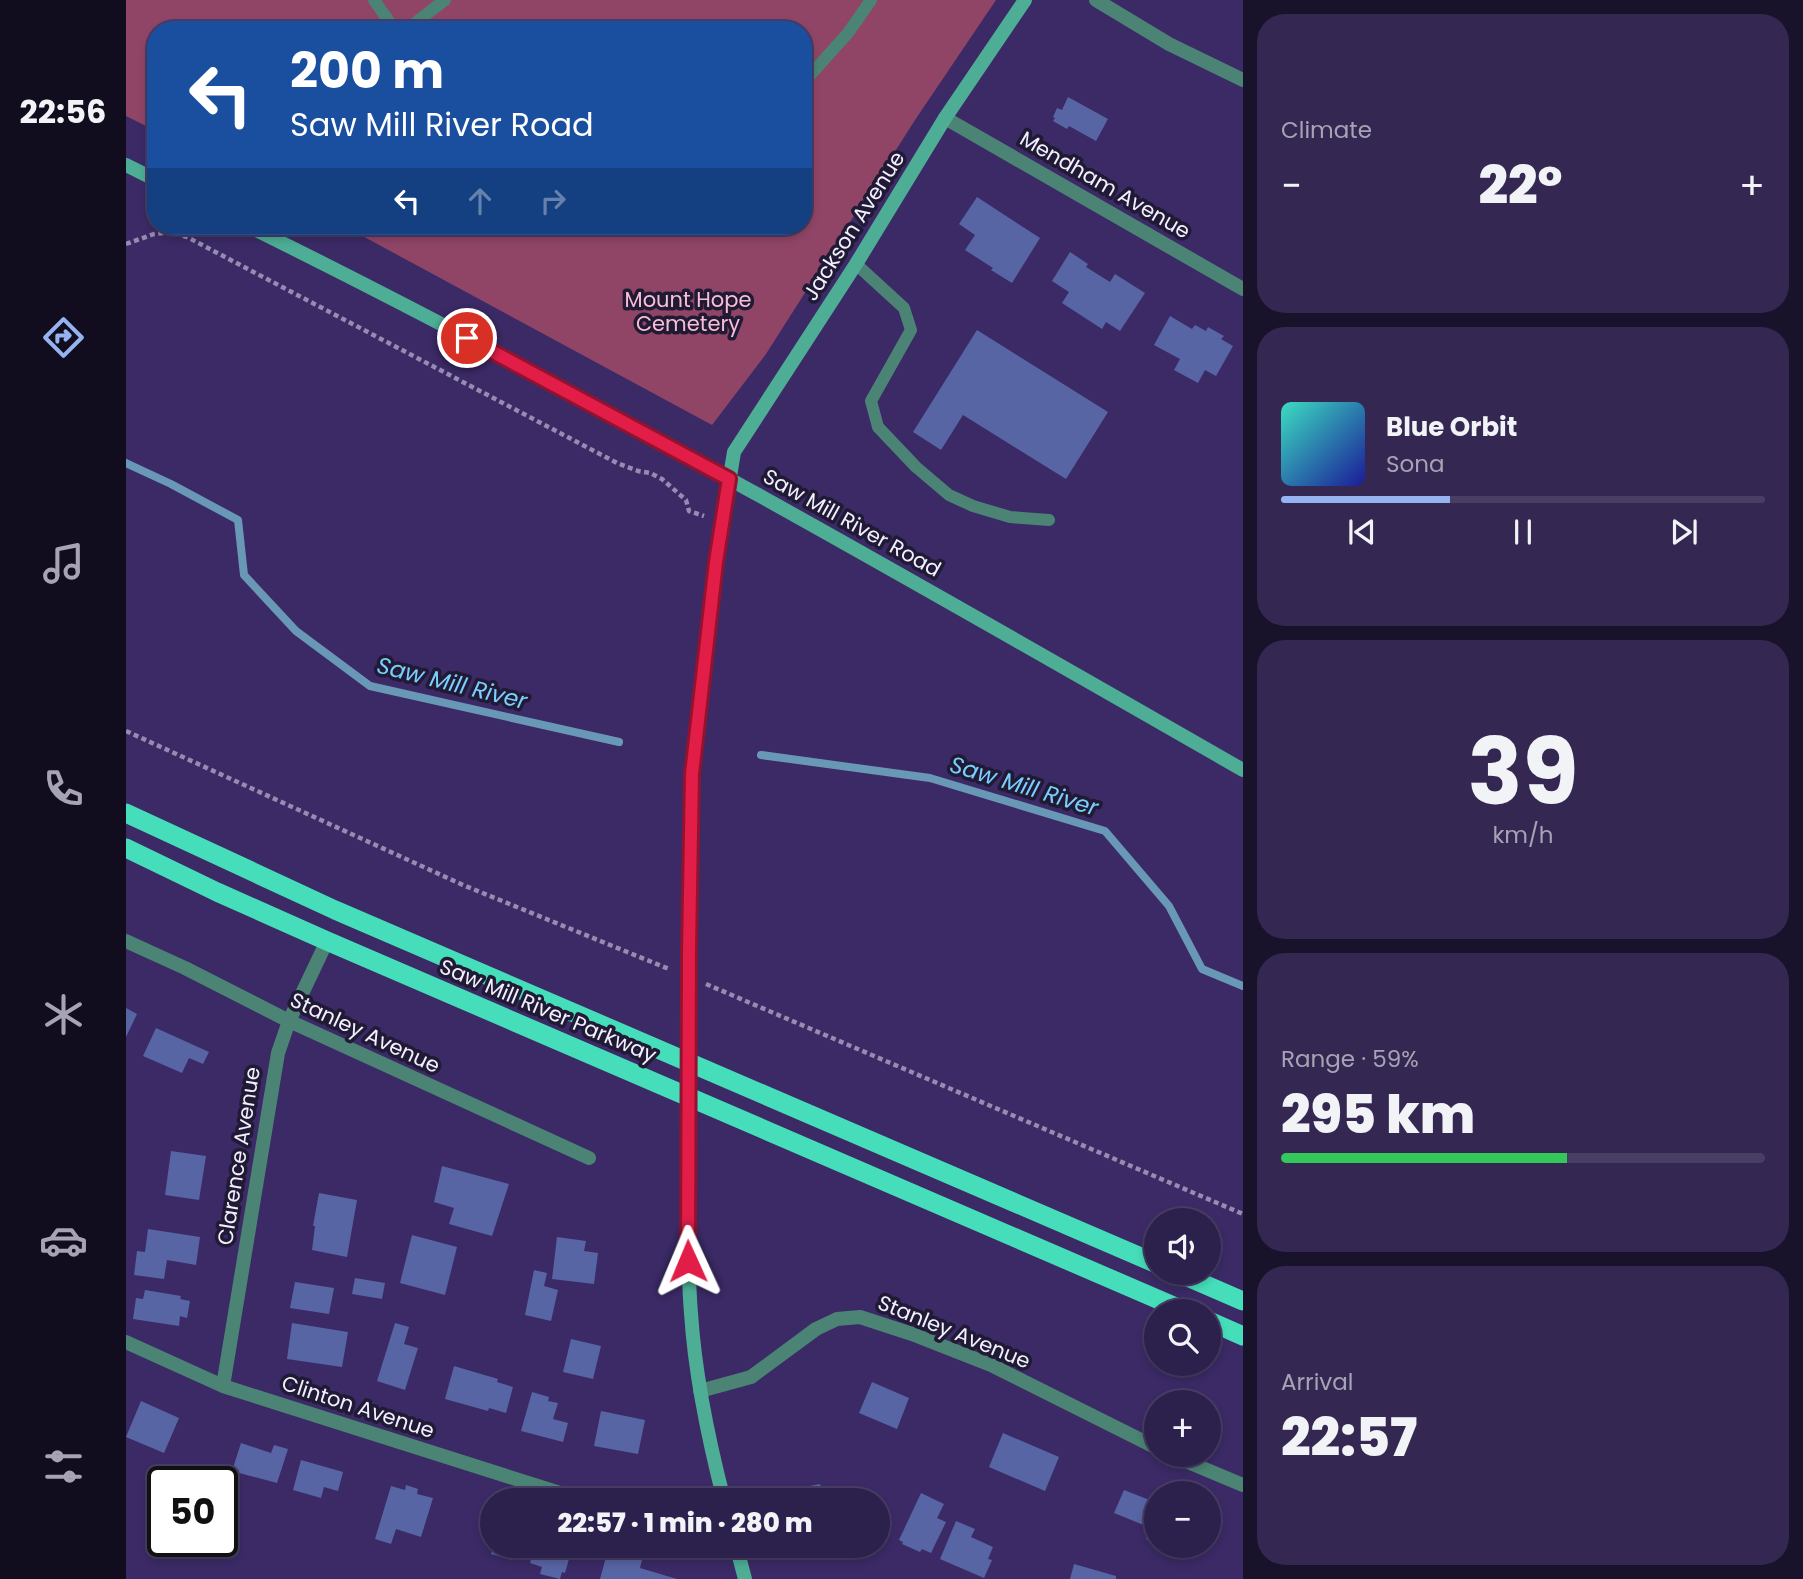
<!DOCTYPE html>
<html lang="en">
<head>
<meta charset="utf-8">
<style>
	body { margin:0; font-family:Poppins,sans-serif; background:#342853; color:#f1f3f6; height:100vh; display:flex; flex-direction:column; font-size:26px; white-space:nowrap }
	* { box-sizing:border-box; margin:0 }
	p { font-size:23px; color:#a6a3b5 }
	.icon { flex:none; width:38px; height:38px; fill:none; stroke:currentColor; stroke-width:2; stroke-linecap:round; stroke-linejoin:round }
	.map { position:relative; flex:1; overflow:hidden }
	.panel { display:flex; flex-direction:column; gap:14px; padding:14px; background:#18122a; width:560px }
	.panel>* { flex:none }
	.guide { position:absolute; left:21px; top:21px; width:665px; height:214px; border-radius:28px; box-shadow:0 4px 10px #0003,0 0 0 2px #483e64; background:#1a4fa0; color:#fff; overflow:hidden }
	.tools { position:absolute; left:1018px; top:1208px; display:grid; gap:14px }
	.tools a { display:grid; place-items:center; width:77px; height:77px; border-radius:50%; background:#2c204c; box-shadow:0 4px 10px #0003,0 0 0 2px #483e64; font-size:35px }
	.speed { position:absolute; left:21px; top:1466px; display:flex; gap:14px; font-size:35px; font-weight:700; text-align:center }
	.speed>* { display:grid; place-content:center; width:91px; height:91px; border-radius:50%; background:#2c204c; box-shadow:0 4px 10px #0003,0 0 0 2px #483e64; line-height:1 }
	.speed .limit { border:4px solid #111; border-radius:10px; background:#fff; color:#111 }
	.pin { position:absolute; display:grid; place-items:center; width:60px; height:60px; color:#fff; margin:-30px; border:4px solid #fff; border-radius:50%; box-shadow:0 2px 7px #0007 }
	.me { position:absolute; width:77px; margin:-38px; rotate:359deg; stroke-linejoin:round; filter:drop-shadow(0 0 5px #0008) }
	.turn { display:flex; align-items:center; gap:24px; height:147px; padding:0 28px; font-size:32px }
	.turn .icon { width:91px; height:91px; stroke-width:2.5 }
	.turn b { display:block; font-size:49px; line-height:60px }
	.lanes { display:flex; align-items:center; height:66px; padding:0 28px; background:#0003; justify-content:center; gap:35px; direction:ltr }
	.lanes .off { opacity:.35 }
	.big { font-size:52px; font-weight:800; line-height:1.1 }
	.panel .card { flex:1; display:flex; flex-direction:column; justify-content:center; gap:10px; min-width:0; padding:0 24px; border-radius:28px; background:#342853 }
	.panel .dial { align-items:center; gap:0 }
	.dial b { font-size:91px; line-height:1 }
	.song { display:flex; align-items:center; gap:21px }
	.cover { width:84px; height:84px; border-radius:10px; background:linear-gradient(135deg,hsl(170 70% 55%),hsl(240 70% 35%)) }
	.played { height:7px; border-radius:4px; background:linear-gradient(90deg,#95b2f1 35%,#483e64 35%) }
	.keys { display:flex; justify-content:space-around; direction:ltr }
	.heat { display:flex; justify-content:space-between; align-items:center; font-size:38px; direction:ltr }
	.charge { height:10px; border-radius:5px; background:linear-gradient(90deg,#34c759 59%,#483e64 0) }
	.trip { position:absolute; left:354px; top:1488px; width:410px; height:70px; border-radius:35px; background:#2c204c; box-shadow:0 4px 10px #0003,0 0 0 2px #483e64; font-weight:800; line-height:70px; text-align:center }
	main { display:flex; flex:1; min-height:0 }
	.tab-bar { display:flex; flex-direction:column; width:126px; justify-content:space-around; align-items:center; background:#120d1e; color:#a6a3b5 }
	.tab-bar .icon { width:49px; height:49px }
	.tab-bar .current { color:#95b2f1 }
	.tab-bar b { font-size:32px; color:#f1f3f6 }
	.map>svg:first-child { display:block }
	.green { fill:#904567 }
	.lines { fill:none; stroke-linecap:round; stroke-linejoin:round }
	.stream { stroke:#6898b6; stroke-width:8 }
	.building { fill:#5865a4 }
	.path { stroke:#968cb2; stroke-width:4.5; stroke-dasharray:5 3.5; stroke-linecap:butt }
	.service { stroke:#4b8474; stroke-width:12 }
	.minor { stroke:#4b8474; stroke-width:14 }
	.secondary { stroke:#4dae95; stroke-width:14 }
	.trunk { stroke:#46deba; stroke-width:19 }
	.secondary-bridge { stroke:#4dae95; stroke-width:14 }
	.route-casing { stroke:#92132f; stroke-width:18 }
	.route { stroke:#e11d48; stroke-width:12 }
	.labels { text-anchor:middle; stroke-width:7; stroke-linejoin:round; paint-order:stroke }
	.street-label { font-size:21px; fill:#f2efff; stroke:#201a35 }
	.park-label { font-size:21px; fill:#f7bed4; stroke:#201a35 }
	.water-label { font-size:23px; font-style:italic; fill:#79cffe; stroke:#201a35 }
</style>
</head>
<body>
<main>
<nav class="tab-bar">
<b>22:56</b>
<svg class="icon current" aria-label="directions" viewBox="0 0 24 24"><path d="M12 3l9 9-9 9-9-9zM9 14v-3h6M13 9l2 2-2 2"/></svg>
<svg class="icon" aria-label="music" viewBox="0 0 24 24"><path d="M9 18V5l10-2v13"/><circle cx="6" cy="18" r="3"/><circle cx="16" cy="16" r="3"/></svg>
<svg class="icon" aria-label="phone" viewBox="0 0 24 24"><path d="M5 4h4l2 5-3 2q2 4 5 5l2-3 5 2v4C11 20 4 13 5 4z"/></svg>
<svg class="icon" aria-label="climate" viewBox="0 0 24 24"><path d="M12 3v18M4 7l16 10M4 17L20 7"/></svg>
<svg class="icon" aria-label="car" viewBox="0 0 24 24"><path d="M5 17H2v-5l4-1 3-4h7l3 4 3 1v5h-3M9 17h6M6 11h13"/><circle cx="7" cy="17" r="2"/><circle cx="17" cy="17" r="2"/></svg>
<svg class="icon" aria-label="filters" viewBox="0 0 24 24"><path d="M4 7h16M4 17h16"/><circle cx="9" cy="7" r="2"/><circle cx="15" cy="17" r="2"/></svg>
</nav>
<div class="map">
<svg width="1117" height="1579" viewBox="0 0 1117 1579">
	<rect width="100%" height="100%" fill="#3b2a66"/>
	<!-- green -->
	<path class="green" d="M0,0H870L789,120L640,354L586,425L218,226H677V30H30V131L0,116Z"/>
	<g class="lines">
		<!-- stream -->
		<path class="stream" d="M0,463L45,484L112,520L118,575L170,631L244,686L493,742
			M635,755L804,778L979,831L1043,906L1076,969L1117,986"/>
	</g>
	<!-- building -->
	<path class="building" d="M942,97L982,119L970,141L943,126L941,129L927,121L929,118L927,117L931,108L936,110Z
		M851,197L914,238L886,283L865,270L867,268L839,250L849,235L833,224Z
		M944,252L962,264L960,267L984,282L989,274L1019,293L994,331L980,322L976,329L936,303L943,292L926,281Z
		M1044,316L1066,329L1069,325L1080,331L1082,327L1098,336L1095,339L1107,346L1090,376L1079,370L1072,383L1048,370L1054,359L1028,345Z
		M851,330L982,412L940,479L837,415L815,450L787,432Z
		M0,1008L11,1014L0,1037Z
		M30,1028L83,1052L77,1064L63,1058L56,1073L17,1056Z
		M45,1151L80,1156L73,1200L39,1195Z
		M316,1166L383,1184L366,1236L323,1224L328,1208L308,1202Z
		M193,1193L231,1200L221,1257L186,1250L189,1226H187Z
		M22,1229L74,1237L70,1265L41,1260L38,1279L8,1275L11,1251L19,1252Z
		M286,1235L331,1247L319,1295L274,1283Z
		M431,1237L460,1241L458,1251L472,1253L468,1284L426,1279Z
		M408,1270L421,1273L418,1286L432,1290L425,1321L399,1315Z
		M229,1278L259,1283L256,1299L226,1294Z
		M169,1282L208,1288L203,1314L164,1308Z
		M19,1290L55,1296L54,1299L64,1301L61,1318L54,1316L53,1326L7,1319L10,1298L17,1299Z
		M166,1323L222,1332L216,1367L161,1359Z
		M269,1323L283,1327L278,1344L292,1348L279,1390L251,1381Z
		M445,1339L475,1346L467,1379L437,1372Z
		M328,1366L372,1379L371,1382L387,1387L380,1413L363,1408L362,1411L319,1399Z
		M746,1382L783,1398L771,1429L733,1413Z
		M406,1392L423,1397L422,1401L432,1403L427,1419L442,1423L437,1442L395,1431Z
		M15,1401L53,1418L38,1453L0,1437Z
		M475,1411L519,1420L512,1454L468,1446Z
		M877,1433L933,1457L919,1491L863,1467Z
		M115,1443L145,1453L148,1445L162,1449L151,1483L106,1471Z
		M175,1460L217,1472L212,1491L198,1487L195,1498L167,1490Z
		M694,1484L698,1500H666L664,1490Z
		M280,1485L292,1489L291,1494L307,1498L295,1537L270,1529L265,1544L249,1539L265,1486L279,1490Z
		M998,1490L1031,1503V1543L1020,1539L1025,1528L988,1513Z
		M795,1493L818,1504L811,1518L820,1522L805,1553L796,1549L794,1552L776,1544L777,1542L773,1540Z
		M359,1510L366,1512V1546L360,1545L364,1530L354,1527Z
		M1083,1513L1097,1519L1088,1542L1083,1541Z
		M830,1521L849,1529L845,1537L867,1547L862,1559L866,1560L858,1578L814,1559Z
		M368,1545H389L386,1560L365,1554Z
		M409,1545H447L439,1573L436,1572L434,1579L414,1574L416,1567L404,1563Z
		M1035,1545H1065L1061,1556Z
		M482,1550L516,1560L514,1568L551,1579H474Z
		M948,1564L990,1576V1579H944Z"/>
	<g class="lines">
		<!-- path -->
		<path class="path" d="M0,244L28,234L45,232L61,237L491,463L512,471L524,473L536,479L560,500L563,511L578,516
			M0,731L337,885L543,969
			M580,984L1117,1214"/>
		<!-- service -->
		<path class="service" d="M248,0L269,30
			M280,30L319,0
			M677,83L722,33L745,0
			M730,264L778,308L785,330L745,401L752,427L790,467L823,495L847,506L884,517L923,520"/>
		<!-- minor -->
		<path class="minor" d="M970,0L1043,44L1117,80
			M819,118L1117,289
			M0,941L59,968L163,1021L463,1158
			M0,1342L97,1386L456,1500
			M97,1386L152,1053L163,1021L201,941
			M574,1391L625,1377L690,1329L711,1319L734,1317L786,1334L865,1365L1031,1448
			M1043,1454L1117,1485"/>
		<!-- secondary -->
		<path class="secondary" d="M0,165L30,180
			M122,226C461,393 789,582 1117,770
			M563,950L566,774L590,562L608,452L730,264L819,118L899,0
			M562,1205C562,1241 562,1277 565,1313C569,1376 582,1438 598,1500
			M610,1545L619,1579"/>
		<!-- trunk -->
		<path class="trunk" d="M0,813L209,910L1031,1264
			M0,848L91,892L201,941L1059,1311
			M1050,1272L1117,1301
			M1083,1321L1117,1336"/>
		<!-- secondary-bridge -->
		<path class="secondary-bridge" d="M562,1205L563,950"/>
	</g>
	<g class="lines">
		<!-- route casing -->
		<g class="route-casing">
			<path id="route" d="M341,338L603,479L590,562L566,774L563,950L562,1261"/>
		</g>
		<!-- route -->
		<use href="#route" class="route"/>
	</g>
	<g class="labels">
		<!-- street labels -->
		<g class="street-label">
			<text transform="translate(979 185) rotate(30)" y="7">Mendham Avenue</text>
			<text transform="translate(728 226) rotate(-58)" y="7">Jackson Avenue</text>
			<text transform="translate(726 523) rotate(29)" y="7">Saw Mill River Road</text>
			<text transform="translate(422 1011) rotate(23)" y="7">Saw Mill River Parkway</text>
			<text transform="translate(239 1033) rotate(25)" y="7">Stanley Avenue</text>
			<text transform="translate(113 1156) rotate(-81)" y="7">Clarence Avenue</text>
			<text transform="translate(828 1332) rotate(22)" y="7">Stanley Avenue</text>
			<text transform="translate(232 1407) rotate(18)" y="7">Clinton Avenue</text>
		</g>
		<!-- park labels -->
		<g class="park-label">
			<text x="562" y="307">Mount Hope<tspan x="562" dy="24">Cemetery</tspan></text>
		</g>
		<!-- water labels -->
		<g class="water-label">
			<text transform="translate(326 683) rotate(14)" y="8">Saw Mill River</text>
			<text transform="translate(898 786) rotate(17)" y="8">Saw Mill River</text>
		</g>
	</g>
</svg>
<div class="tools">
<a><svg class="icon" aria-label="sound" viewBox="0 0 24 24"><path d="M4 9h4l5-4v14l-5-4H4zM17 9q2 3 0 6"/></svg></a>
<a><svg class="icon" aria-label="search" viewBox="0 0 24 24"><circle cx="10" cy="10" r="6"/><path d="M15 15l6 6"/></svg></a>
<a>+</a>
<a>−</a>
</div>
<div class="speed"><div class="limit">50</div></div>
<div class="pin" style="left:341px;top:338px;background:#d93025"><svg class="icon" aria-label="arrive" viewBox="0 0 24 24"><path d="M6 21V4h12l-3 4 3 4H6"/></svg></div>
<svg class="me" style="left:562px;top:1261px" viewBox="-20 -20 40 40"><path d="M0-17L14 15 0 8-14 15z" fill="#e11d48" stroke="#fff" stroke-width="4"/></svg>
<div class="trip">22:57 · 1 min · 280 m</div>
<div class="guide">
<div class="turn"><svg class="icon" aria-label="left" viewBox="0 0 24 24"><path d="M17 20v-9H6M10 6l-5 5 5 5"/></svg><div><b>200 m</b>Saw Mill River Road</div></div>
<div class="lanes"><svg class="icon" aria-label="left" viewBox="0 0 24 24"><path d="M17 20v-9H6M10 6l-5 5 5 5"/></svg><svg class="icon off" aria-label="ahead" viewBox="0 0 24 24"><path d="M12 20V5M6 11l6-6 6 6"/></svg><svg class="icon off" aria-label="right" viewBox="0 0 24 24"><path d="M7 20v-9h11M14 6l5 5-5 5"/></svg></div>
</div>
</div>
<section class="panel">
<div class="card"><p>Climate</p>
<div class="heat"><a>−</a><b class="big">22°</b><a>+</a></div>
</div>
<div class="card">
<div class="song"><i class="cover"></i><div><b>Blue Orbit</b><p>Sona</p></div></div>
<div class="played"></div>
<div class="keys"><svg class="icon" aria-label="previous" viewBox="0 0 24 24"><path d="M18 5L8 12l10 7zM5 5v14"/></svg><svg class="icon" aria-label="pause" viewBox="0 0 24 24"><path d="M8 5v14M16 5v14"/></svg><svg class="icon" aria-label="next" viewBox="0 0 24 24"><path d="M6 5l10 7-10 7zM19 5v14"/></svg></div>
</div>
<div class="card dial"><b>39</b><p>km/h</p></div>
<div class="card"><p>Range · 59%</p><b class="big">295 km</b><div class="charge"></div></div>
<div class="card"><p>Arrival</p><b class="big">22:57</b></div>
</section>
</main>
</body>
</html>
